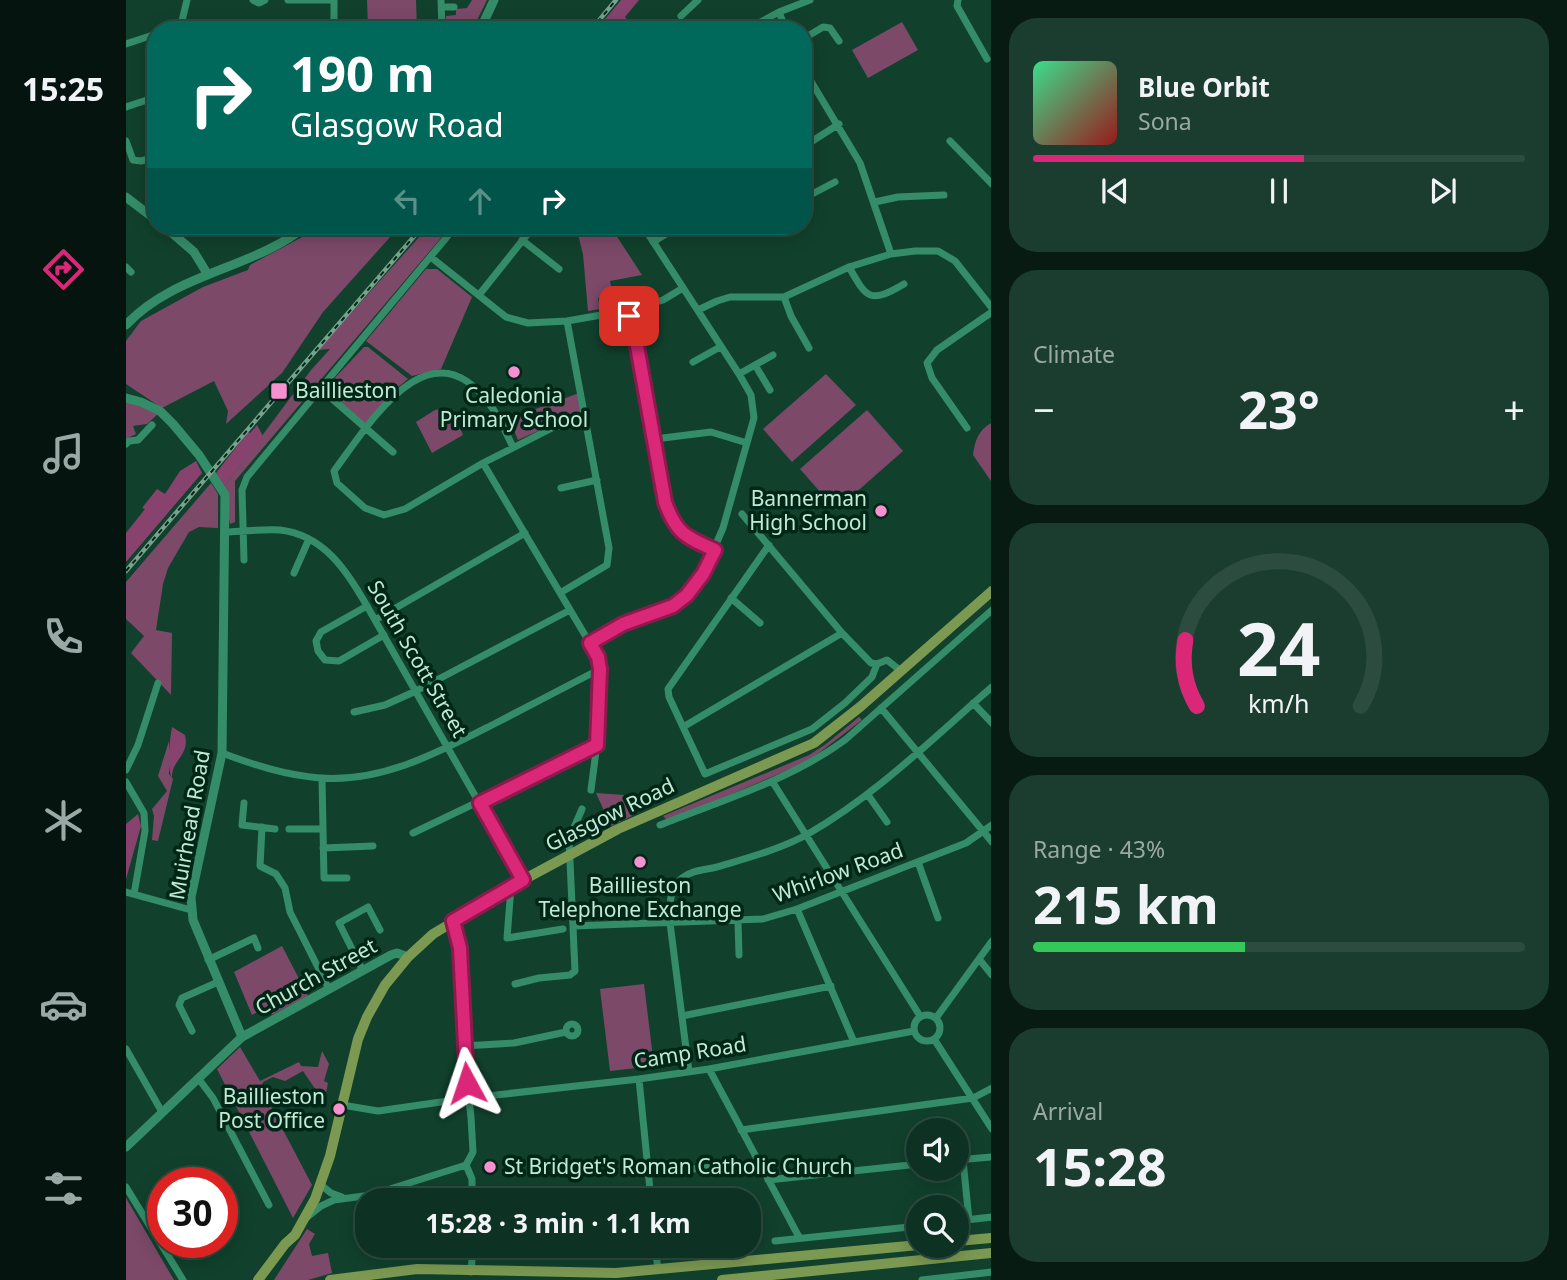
<!DOCTYPE html>
<html lang="en">
<head>
<meta charset="utf-8">
<style>
	body { margin:0; font-family:"Noto Sans",sans-serif; background:#1b3d2f; color:#f1f3f6; height:100vh; display:flex; flex-direction:column; font-size:26px; white-space:nowrap }
	* { box-sizing:border-box; margin:0 }
	p { font-size:23px; color:#9aa9a5 }
	.icon { flex:none; width:38px; height:38px; fill:none; stroke:currentColor; stroke-width:2; stroke-linecap:round; stroke-linejoin:round }
	.map { position:relative; flex:1; overflow:hidden }
	.side { display:flex; flex-direction:column; gap:18px; padding:18px; background:#071b13; width:576px }
	.side>* { flex:none }
	.guide { position:absolute; left:21px; top:21px; width:665px; height:214px; border-radius:28px; box-shadow:0 4px 18px #0003,0 0 0 2px #2d4c40; background:#00695c; color:#fff; overflow:hidden }
	.buttons { position:absolute; left:780px; top:1118px; display:grid; gap:14px }
	.buttons a { display:grid; place-items:center; width:63px; height:63px; border-radius:50%; background:#0d3122; box-shadow:0 4px 18px #0003,0 0 0 2px #2d4c40; font-size:35px }
	.speed { position:absolute; left:21px; top:1167px; display:flex; gap:14px; font-size:35px; font-weight:700; text-align:center }
	.speed>* { display:grid; place-content:center; width:91px; height:91px; border-radius:50%; background:#0d3122; box-shadow:0 4px 18px #0003,0 0 0 2px #2d4c40; line-height:1 }
	.speed .limit { border:10px solid #d22; background:#fff; color:#111 }
	.pin { position:absolute; display:grid; place-items:center; width:60px; height:60px; color:#fff; margin:-30px; border-radius:14px; box-shadow:0 4px 10px #0006 }
	.me { position:absolute; width:77px; margin:-38px; rotate:355deg; stroke-linejoin:round; filter:drop-shadow(0 0 5px #0008) }
	.turn { display:flex; align-items:center; gap:24px; height:147px; padding:0 28px; font-size:32px }
	.turn .icon { width:91px; height:91px; stroke-width:2.5 }
	.turn b { display:block; font-size:49px; line-height:60px }
	.lanes { display:flex; align-items:center; height:66px; padding:0 28px; background:#0003; justify-content:center; gap:35px; direction:ltr }
	.lanes .off { opacity:.35 }
	.big { font-size:52px; font-weight:700; line-height:1.1 }
	.side .widget { flex:1; display:flex; flex-direction:column; justify-content:center; gap:10px; min-width:0; padding:0 24px; border-radius:28px; background:#1b3d2f }
	.side .dial { align-items:center; gap:0 }
	.dial svg { height:182px; overflow:visible; fill:none; stroke:#2d4c40; stroke-width:7; stroke-linecap:round; text-anchor:middle }
	.dial text { fill:#f1f3f6; stroke:none }
	.song { display:flex; align-items:center; gap:21px }
	.cover { width:84px; height:84px; border-radius:10px; background:linear-gradient(135deg,hsl(150 70% 55%),hsl(0 70% 35%)) }
	.played { height:7px; border-radius:4px; background:linear-gradient(90deg,#db2777 55%,#2d4c40 55%) }
	.keys { display:flex; justify-content:space-around; direction:ltr }
	.heat { display:flex; justify-content:space-between; align-items:center; font-size:38px; direction:ltr }
	.charge { height:10px; border-radius:5px; background:linear-gradient(90deg,#34c759 43%,#2d4c40 0) }
	.trip { position:absolute; left:229px; top:1188px; width:406px; height:70px; border-radius:28px; background:#0d3122; box-shadow:0 4px 18px #0003,0 0 0 2px #2d4c40; font-weight:700; line-height:70px; text-align:center }
	main { display:flex; flex:1; min-height:0 }
	.dock { display:flex; flex-direction:column; width:126px; justify-content:space-around; align-items:center; background:#05140e; color:#9aa9a5 }
	.dock .icon { width:49px; height:49px }
	.dock .active { color:#db2777 }
	.dock b { font-size:32px; color:#f1f3f6 }
	.map>svg:first-child { display:block }
	.green { fill:#7c4969 }
	.forest { fill:#87436e }
	.lines { fill:none; stroke-linecap:round; stroke-linejoin:round }
	.minor { stroke:#348d68; stroke-width:7 }
	.tertiary { stroke:#348d68; stroke-width:9 }
	.primary { stroke:#7c9952; stroke-width:10 }
	.rail-casing { stroke:#77a28d; stroke-width:4.5 }
	.rail { stroke:#002617; stroke-width:2; stroke-dasharray:5; stroke-linecap:butt }
	.route-casing { stroke:#8e194d; stroke-width:18 }
	.route { stroke:#db2777; stroke-width:12 }
	.poi-dot { fill:#f690d0; stroke:#002617; stroke-width:2.5 }
	.labels { text-anchor:middle; stroke-width:7; stroke-linejoin:round; paint-order:stroke }
	.poi-label { font-size:21px; fill:#c1ead4; stroke:#002617; text-anchor:start }
	.street-label { font-size:21px; fill:#c1ead4; stroke:#002617 }
</style>
</head>
<body>
<main>
<nav class="dock">
<b>15:25</b>
<svg class="icon active" aria-label="directions" viewBox="0 0 24 24"><path d="M12 3l9 9-9 9-9-9zM9 14v-3h6M13 9l2 2-2 2"/></svg>
<svg class="icon" aria-label="music" viewBox="0 0 24 24"><path d="M9 18V5l10-2v13"/><circle cx="6" cy="18" r="3"/><circle cx="16" cy="16" r="3"/></svg>
<svg class="icon" aria-label="phone" viewBox="0 0 24 24"><path d="M5 4h4l2 5-3 2q2 4 5 5l2-3 5 2v4C11 20 4 13 5 4z"/></svg>
<svg class="icon" aria-label="climate" viewBox="0 0 24 24"><path d="M12 3v18M4 7l16 10M4 17L20 7"/></svg>
<svg class="icon" aria-label="car" viewBox="0 0 24 24"><path d="M5 17H2v-5l4-1 3-4h7l3 4 3 1v5h-3M9 17h6M6 11h13"/><circle cx="7" cy="17" r="2"/><circle cx="17" cy="17" r="2"/></svg>
<svg class="icon" aria-label="filters" viewBox="0 0 24 24"><path d="M4 7h16M4 17h16"/><circle cx="9" cy="7" r="2"/><circle cx="15" cy="17" r="2"/></svg>
</nav>
<div class="map">
<svg width="866" height="1280" viewBox="0 0 866 1280">
	<rect width="100%" height="100%" fill="#11412d"/>
	<!-- green -->
	<path class="green" d="M241,0H290L291,30H242Z
		M346,0H361L346,30H320V16L330,15V9L341,8Z
		M776,22L792,50L742,78L726,50Z
		M190,226H274L197,312L156,373L100,424L102,411L88,381L36,408L0,384V341L15,321L77,287L122,270L124,265L180,235Z
		M303,226H325L109,481V522L104,524L97,488L185,370L204,349L192,350Z
		M455,226H484L516,275L484,281L489,307L483,308L481,297L472,298L474,309L462,311L457,254L452,235Z
		M300,269H311L346,297L315,369L286,376L240,341Z
		M238,347H242L282,379L271,388L240,425L206,395V381Z
		M700,374L730,405L666,462L637,429Z
		M453,393L457,417L414,430L392,440L383,419Z
		M0,402L13,404L32,414L21,424L7,426L10,434L0,439Z
		M315,409L331,421L337,435L306,453L290,422L309,410Z
		M741,410L777,451L710,510L674,469Z
		M865,423V481L847,455C849,440 852,431 865,423Z
		M85,483L92,494V528L73,527L63,532L42,568L37,584L30,630L46,633L45,695L5,653L18,636L0,619V582Z
		M733,717L736,720L681,762L542,821L537,816L683,755L700,744Z
		M43,741V774L47,779L32,841L26,840L28,816L26,809L41,791L32,776Z
		M470,793L498,795L508,815L485,826Z
		M156,946L182,996L146,1015L141,1007L126,1015L108,972Z
		M518,984L528,1066L484,1071L474,989Z
		M114,1047L134,1081L173,1062L175,1066L192,1067L196,1051L203,1064L198,1081L202,1083L198,1102L177,1071L159,1081L147,1077L137,1082L135,1088L186,1185L167,1218L91,1069Z
		M0,1198L48,1280H0Z
		M181,1229L189,1234L183,1244L186,1256L202,1253L206,1273L182,1280H148Z"/>
	<!-- forest -->
	<path class="forest" d="M495,0H513L499,17L510,30H470Z
		M131,425L137,436L97,488L90,473L122,432L124,433Z
		M70,461L76,473L0,562V533L19,509L16,508L31,489L39,494L54,471Z
		M46,727L59,735C64,756 45,760 46,778C40,768 44,738 46,727Z
		M12,814L15,826L0,879V824Z"/>
	<g class="lines">
		<!-- minor -->
		<path class="minor" d="M127,0L133,3L139,0
			M162,0H206
			M208,0V30
			M315,0L316,29
			M832,0L831,6L861,59
			M316,7H328
			M653,12L660,30
			M555,16L572,0
			M54,29L61,0
			M42,30L55,29
			M620,30L653,12L684,0
			M677,39L697,27L704,28L713,41
			M0,44L30,34
			M677,68L734,163L765,254
			M0,107L30,97
			M0,141L7,160L15,161L30,157
			M824,141L866,184
			M677,147L713,124
			M677,190L686,194L709,182
			M749,202L772,197L818,195
			M614,226L628,231L638,226
			M396,240L433,269
			M527,242L553,226
			M306,258L380,317L402,323L441,321L504,310L537,300L557,288
			M0,267L5,272
			M723,267C741,299 744,304 778,284
			M353,295L408,226
			M658,297L665,316L683,348
			M512,308L506,318L539,502C550,533 559,537 589,550
			M572,310L591,301L604,297H658L723,267L765,254L789,251H812L829,261L866,308
			M567,362L594,347
			M629,365L644,390
			M613,374L647,355
			M195,389L267,452
			M841,428L806,378L801,363L811,350L866,312
			M529,439L585,432L621,443
			M0,444L3,441L12,440L26,425
			M387,447C381,435 375,421 367,409C306,319 246,420 208,471L211,483L239,508L258,515L279,509L357,463L428,427L460,421
			M357,463L472,657C479,695 470,750 465,790
			M435,488L471,480
			M616,514L716,633L745,663L751,664L761,660L775,671
			M100,532C118,531 137,529 154,530C198,535 221,571 241,606L397,880
			M643,545L542,689L543,697L579,774L686,729L719,703L746,677L751,664
			M118,560L116,490L121,477L330,226
			M168,573L183,539
			M434,593L481,565L483,548L441,321
			M605,598L634,623
			M241,606L195,632L190,641L192,651L199,660L213,661L258,635
			M249,620L399,533
			M464,644L497,624L547,605L561,595L577,574L597,528L628,418L625,395L613,374L517,226
			M847,703L866,723
			M755,708L866,842
			M228,712L259,705L290,691L444,610
			M557,727L716,633
			M96,753C128,765 159,775 194,778C257,783 315,751 370,723C405,705 439,687 474,669
			M0,770L12,745L32,683
			M196,778L198,878H221
			M646,781L794,1016
			M0,782L18,813L19,831L8,894
			M742,795L761,822
			M118,803L116,825L149,829
			M534,825C597,800 664,780 719,740L866,610
			M136,827L134,866L150,874L159,888L164,912L203,989
			M163,829H197
			M287,833L471,745
			M197,848L247,846
			M792,862L812,918
			M385,887L381,938L437,929
			M0,892L65,910
			M671,909L728,1042
			M327,921L334,948L339,1065L345,1117L347,1152L340,1165
			M612,921L613,955
			M447,926L637,919L671,909L840,843L866,825
			M853,959L866,975
			M82,960L128,938L132,948
			M237,971L213,923L242,907L254,930
			M389,984L413,978L444,975L449,971L443,839L456,809
			M788 1028a13 13 0 1 1 26 0a13 13 0 1 1-26 0Z
			M556,1016L705,986
			M810,1018L866,941
			M440 1030a6 6 0 1 1 12 0a6 6 0 1 1-12 0Z
			M66,1031L53,1005L56,998L92,982
			M808,1039L866,1129
			M338,1046L388,1043L440,1032
			M0,1049L36,1112
			M583,1069L673,1237
			M563,1072L544,923C544,906 542,890 556,878C566,870 579,870 591,867C621,858 655,849 682,834C751,794 806,739 866,687
			M72,1078L87,1098L143,1205
			M513,1079L525,1200
			M216,1105L252,1111L343,1098L513,1079L583,1069L788,1031
			M615,1130L847,1098L866,1088
			M831,1160L866,1157
			M837,1160L843,1220
			M340,1165L346,1179V1200
			M522,1173L633,1163
			M642,1180L793,1164
			M195,1185L205,1193L216,1197
			M0,1187L57,1280
			M180,1218L195,1206L208,1200L245,1195L340,1165
			M831,1221L866,1217
			M649,1241L793,1226
			M529,1246L532,1270
			M345,1272L347,1246
			M796,1280L866,1272"/>
		<!-- tertiary -->
		<path class="tertiary" d="M354,30L368,0
			M0,197L30,220
			M38,226L68,252L82,275
			M0,325C48,273 127,269 180,226
			M0,398L15,402L34,411L47,424L73,455L99,495L96,753L65,897L67,920L116,1037
			M0,1147L116,1037L265,955L271,953L282,957"/>
		<!-- primary -->
		<path class="primary" d="M831,1241L866,1238
			M132,1280L159,1244L169,1235L189,1199L204,1156L232,1039L241,1017L259,985L282,957L307,934L397,880L492,829L688,743L734,707L866,591
			M204,1280L291,1269L490,1273L793,1245
			M596,1280L866,1253"/>
		<!-- rail casing -->
		<g class="rail-casing">
			<path id="rail" d="M465,30L490,0
				M0,571L297,226"/>
		</g>
		<!-- rail -->
		<use href="#rail" class="rail"/>
	</g>
	<g class="lines">
		<!-- route casing -->
		<g class="route-casing">
			<path id="route" d="M341,1083L334,948L327,921L397,880L354,803L471,745L474,669L472,657L464,643L497,624L547,606L561,595L577,574L589,550C559,537 550,533 539,502L506,318L503,316"/>
		</g>
		<!-- route -->
		<use href="#route" class="route"/>
	</g>
	<!-- markers -->
	<g class="poi-dot">
		<circle cx="388" cy="372" r="7"/>
		<rect x="144" y="382" width="18" height="18" rx="3.5"/>
		<circle cx="755" cy="511" r="7"/>
		<circle cx="514" cy="862" r="7"/>
		<circle cx="213" cy="1109" r="7"/>
		<circle cx="364" cy="1167" r="7"/>
	</g>
	<g class="labels">
		<!-- poi labels -->
		<g class="poi-label">
			<text x="169" y="398">Baillieston</text>
			<text x="388" y="403" text-anchor="middle">Caledonia<tspan x="388" dy="24">Primary School</tspan></text>
			<text x="741" y="506" text-anchor="end">Bannerman<tspan x="741" dy="24">High School</tspan></text>
			<text x="514" y="893" text-anchor="middle">Baillieston<tspan x="514" dy="24">Telephone Exchange</tspan></text>
			<text x="199" y="1104" text-anchor="end">Baillieston<tspan x="199" dy="24">Post Office</tspan></text>
			<text x="378" y="1174">St Bridget's Roman Catholic Church</text>
		</g>
		<!-- street labels -->
		<g class="street-label">
			<text transform="translate(291 659) rotate(60)" y="7">South Scott Street</text>
			<text transform="translate(484 815) rotate(-26)" y="7">Glasgow Road</text>
			<text transform="translate(64 825) rotate(-80)" y="7">Muirhead Road</text>
			<text transform="translate(712 873) rotate(-20)" y="7">Whirlow Road</text>
			<text transform="translate(190 977) rotate(-29)" y="7">Church Street</text>
			<text transform="translate(564 1053) rotate(-9)" y="7">Camp Road</text>
		</g>
	</g>
</svg>
<div class="buttons">
<a><svg class="icon" aria-label="sound" viewBox="0 0 24 24"><path d="M4 9h4l5-4v14l-5-4H4zM17 9q2 3 0 6"/></svg></a>
<a><svg class="icon" aria-label="search" viewBox="0 0 24 24"><circle cx="10" cy="10" r="6"/><path d="M15 15l6 6"/></svg></a>
</div>
<div class="speed"><div class="limit">30</div></div>
<div class="pin" style="left:503px;top:316px;background:#d93025"><svg class="icon" aria-label="arrive" viewBox="0 0 24 24"><path d="M6 21V4h12l-3 4 3 4H6"/></svg></div>
<svg class="me" style="left:341px;top:1083px" viewBox="-20 -20 40 40"><path d="M0-17L14 15 0 8-14 15z" fill="#db2777" stroke="#fff" stroke-width="4"/></svg>
<div class="trip">15:28 · 3 min · 1.1 km</div>
<div class="guide">
<div class="turn"><svg class="icon" aria-label="right" viewBox="0 0 24 24"><path d="M7 20v-9h11M14 6l5 5-5 5"/></svg><div><b>190 m</b>Glasgow Road</div></div>
<div class="lanes"><svg class="icon off" aria-label="left" viewBox="0 0 24 24"><path d="M17 20v-9H6M10 6l-5 5 5 5"/></svg><svg class="icon off" aria-label="ahead" viewBox="0 0 24 24"><path d="M12 20V5M6 11l6-6 6 6"/></svg><svg class="icon" aria-label="right" viewBox="0 0 24 24"><path d="M7 20v-9h11M14 6l5 5-5 5"/></svg></div>
</div>
</div>
<section class="side">
<div class="widget">
<div class="song"><i class="cover"></i><div><b>Blue Orbit</b><p>Sona</p></div></div>
<div class="played"></div>
<div class="keys"><svg class="icon" aria-label="previous" viewBox="0 0 24 24"><path d="M18 5L8 12l10 7zM5 5v14"/></svg><svg class="icon" aria-label="pause" viewBox="0 0 24 24"><path d="M8 5v14M16 5v14"/></svg><svg class="icon" aria-label="next" viewBox="0 0 24 24"><path d="M6 5l10 7-10 7zM19 5v14"/></svg></div>
</div>
<div class="widget"><p>Climate</p>
<div class="heat"><a>−</a><b class="big">23°</b><a>+</a></div>
</div>
<div class="widget dial"><svg viewBox="0 0 100 80">
<path d="M14 69A42 42 0 1 1 86 69"/>
<path d="M14 69A42 42 0 0 1 9 40" stroke="#db2777"/>
<text x="50" y="56" font-size="32" font-weight="700">24</text>
<text x="50" y="72" font-size="11">km/h</text>
</svg></div>
<div class="widget"><p>Range · 43%</p><b class="big">215 km</b><div class="charge"></div></div>
<div class="widget"><p>Arrival</p><b class="big">15:28</b></div>
</section>
</main>
</body>
</html>
